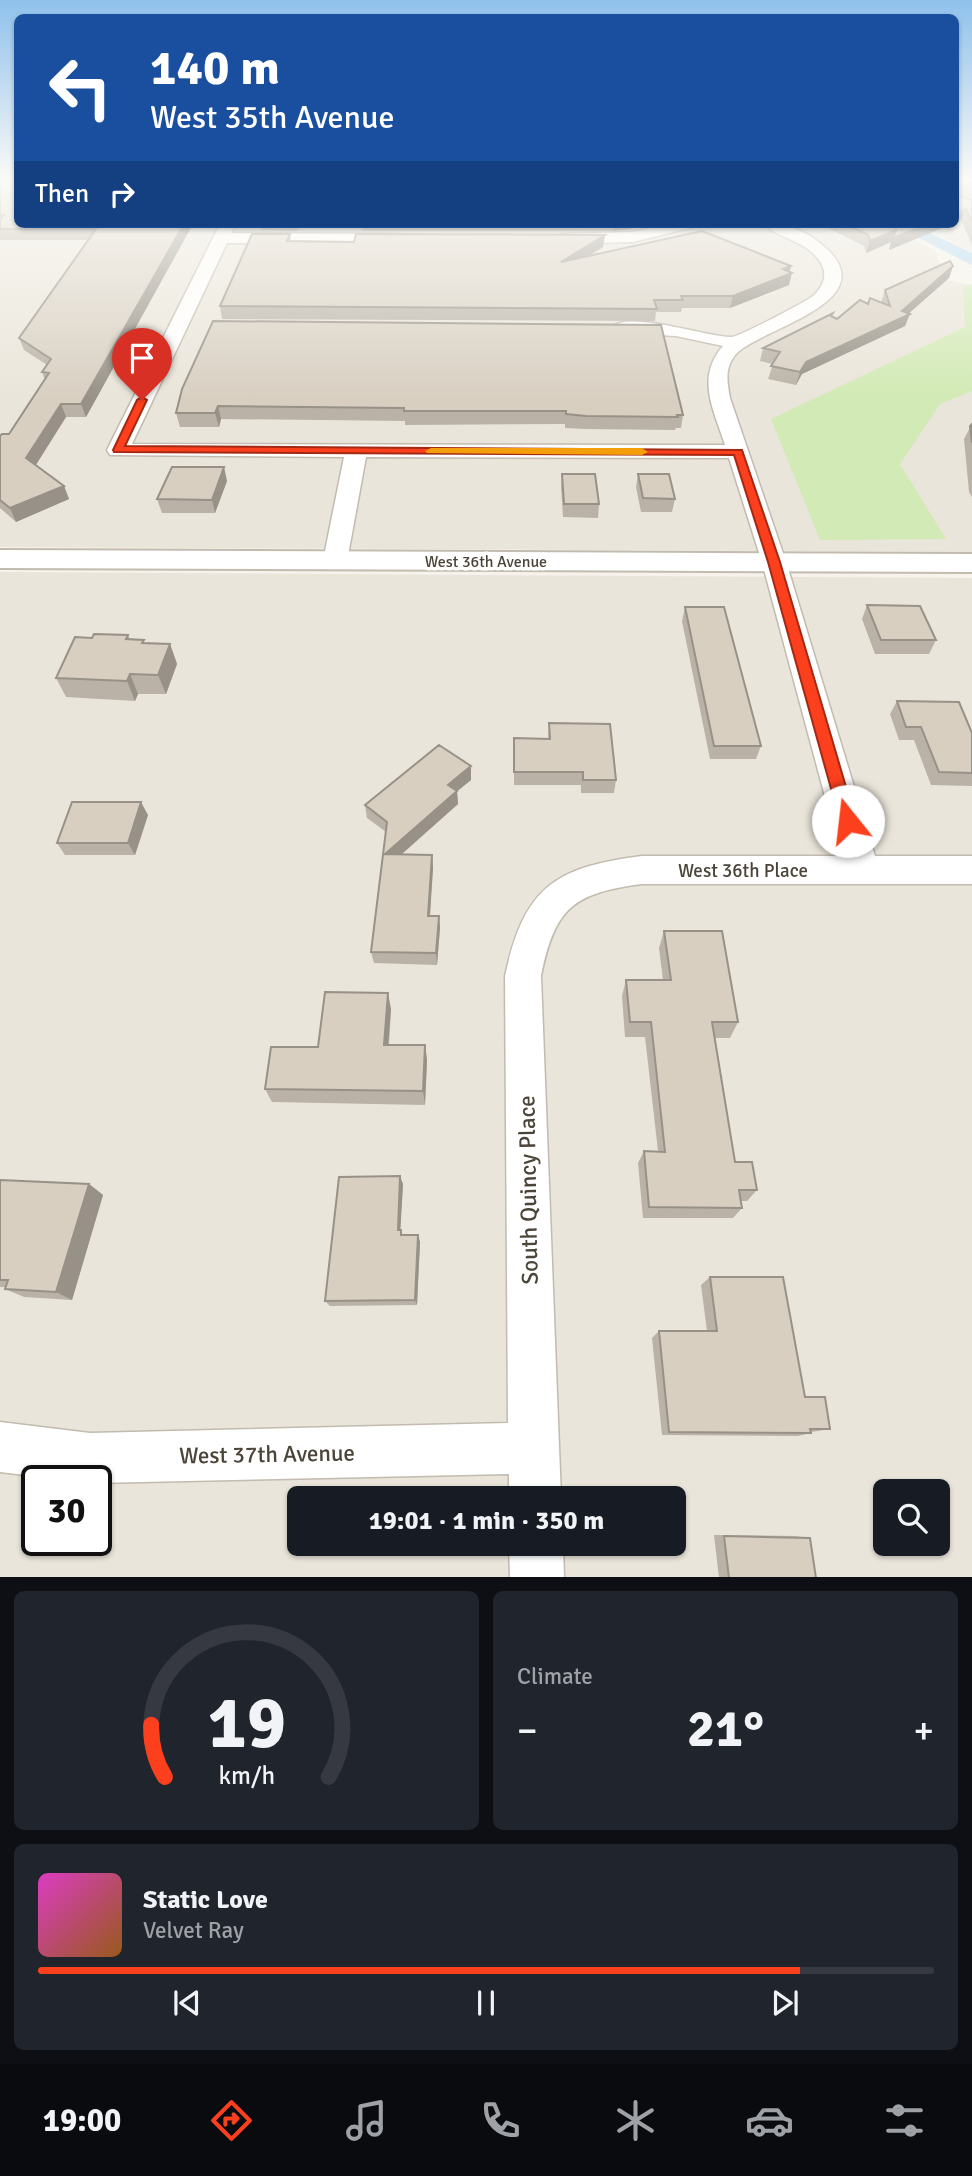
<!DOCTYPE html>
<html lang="en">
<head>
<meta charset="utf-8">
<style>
	body { margin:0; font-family:Signika,sans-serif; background:#20242c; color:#f1f3f6; height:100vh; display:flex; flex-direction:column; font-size:26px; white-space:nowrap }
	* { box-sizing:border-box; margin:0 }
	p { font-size:23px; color:#9ea1a6 }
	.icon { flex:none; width:38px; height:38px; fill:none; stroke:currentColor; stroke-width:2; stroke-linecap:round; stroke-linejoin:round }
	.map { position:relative; height:1577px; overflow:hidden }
	.sheet { display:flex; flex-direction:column; gap:14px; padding:14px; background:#0d0f14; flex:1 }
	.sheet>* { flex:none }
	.hud { position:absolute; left:14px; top:14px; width:945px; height:214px; border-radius:10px; box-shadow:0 2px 5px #0004; background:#1a4fa0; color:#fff; overflow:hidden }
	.fabs { position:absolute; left:873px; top:1479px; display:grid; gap:14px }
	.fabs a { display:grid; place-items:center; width:77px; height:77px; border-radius:10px; background:#171b24; box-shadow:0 2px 5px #0004; font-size:35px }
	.speed { position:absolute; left:21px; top:1465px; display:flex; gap:14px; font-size:35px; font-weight:700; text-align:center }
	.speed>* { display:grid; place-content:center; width:91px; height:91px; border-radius:50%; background:#171b24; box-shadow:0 2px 5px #0004; line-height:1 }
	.speed .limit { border:4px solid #111; border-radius:10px; background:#fff; color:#111 }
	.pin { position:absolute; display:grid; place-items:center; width:60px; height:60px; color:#fff; margin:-72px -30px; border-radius:50% 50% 50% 0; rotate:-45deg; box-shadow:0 0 7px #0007 }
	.pin .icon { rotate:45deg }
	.me { position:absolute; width:77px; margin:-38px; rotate:344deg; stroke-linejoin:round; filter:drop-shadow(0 0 5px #0008) }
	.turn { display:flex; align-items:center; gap:24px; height:147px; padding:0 21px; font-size:32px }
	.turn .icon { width:91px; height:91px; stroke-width:2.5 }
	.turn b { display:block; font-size:49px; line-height:60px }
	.then { display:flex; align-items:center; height:66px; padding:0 21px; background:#0003; gap:14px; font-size:26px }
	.big { font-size:52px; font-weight:700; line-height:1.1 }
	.sheet .card { flex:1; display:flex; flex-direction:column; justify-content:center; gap:10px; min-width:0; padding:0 24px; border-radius:10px; background:#20242c }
	.sheet .dial { align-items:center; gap:0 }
	.dial svg { height:182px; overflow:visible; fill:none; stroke:#363941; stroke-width:7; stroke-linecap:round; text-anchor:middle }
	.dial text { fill:#f1f3f6; stroke:none }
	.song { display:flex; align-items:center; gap:21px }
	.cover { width:84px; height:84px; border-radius:10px; background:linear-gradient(135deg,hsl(310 70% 55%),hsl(30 70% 35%)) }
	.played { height:7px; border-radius:4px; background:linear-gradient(90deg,#fc3f1d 85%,#363941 85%) }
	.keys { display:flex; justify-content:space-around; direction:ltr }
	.heat { display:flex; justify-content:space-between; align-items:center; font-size:38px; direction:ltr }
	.sheet .tiles { flex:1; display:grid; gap:14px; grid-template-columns:1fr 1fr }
	.card:last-child { grid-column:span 2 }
	.trip { position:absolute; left:287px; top:1486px; width:399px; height:70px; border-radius:10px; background:#171b24; box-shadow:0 2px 5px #0004; font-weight:700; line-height:70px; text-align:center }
	.menu { display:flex; height:112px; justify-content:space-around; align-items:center; background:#090b0e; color:#9ea1a6 }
	.menu .icon { width:49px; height:49px }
	.menu .on { color:#fc3f1d }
	.menu b { font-size:32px; color:#f1f3f6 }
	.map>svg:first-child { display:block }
	.residential { fill:#eae5da; fill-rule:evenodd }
	.green { fill:#d2eab5 }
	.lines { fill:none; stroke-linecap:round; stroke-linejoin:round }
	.canal { fill:#a9d4f2; fill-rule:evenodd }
	.minor-casing { stroke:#c2bbae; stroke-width:3 }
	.tertiary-casing { stroke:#c2bbae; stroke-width:4 }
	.minor { fill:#fff; fill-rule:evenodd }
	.tertiary { fill:#fff; fill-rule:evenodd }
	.wall { fill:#bab2a6 }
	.shaded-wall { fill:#979187 }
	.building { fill:#d8cfc1; stroke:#979187; stroke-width:2 }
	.route { fill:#fc3f1d; stroke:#a42913; stroke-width:2 }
	.slow { fill:#f59e0b }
	.labels { text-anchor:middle; stroke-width:7; stroke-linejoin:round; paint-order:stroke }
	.far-street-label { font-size:16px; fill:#4b4439; stroke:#fff }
	.street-label { font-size:19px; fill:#4b4439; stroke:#fff }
	.near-street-label { font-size:23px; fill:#4b4439; stroke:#fff }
</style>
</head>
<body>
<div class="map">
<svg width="972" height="1578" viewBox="0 0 972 1578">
	<rect width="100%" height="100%" fill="#f6f3ec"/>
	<!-- residential -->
	<path class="residential" d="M0,178L18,224H882L935,250L945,279L972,286V552L0,547Z
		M956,178H972V252L917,224H956Z
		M0,572L972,578V1577H0ZM37,1480H96V1540H37ZM886,1491H938V1544H886ZM299,1498H674V1544H299Z"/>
	<!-- green -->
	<path class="green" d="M972,284V391L940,404L900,464L946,539L820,540L771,419L965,327L963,287Z"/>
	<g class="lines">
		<!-- canal -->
		<path class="canal" d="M891,224H912L972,253V265Z"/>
		<!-- minor casing -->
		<g class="minor-casing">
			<path id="minor" d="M220,224H236L231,233L399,234L407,239L399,244L227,243L132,444L725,445C714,410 695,378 723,346L676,336L620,333L611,328C627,309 709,338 732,337C738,337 806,302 813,296C823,287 828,276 821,263C807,240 780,240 764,224C790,224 809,232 828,250C881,302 764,328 738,352C724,366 727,381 730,398L786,562L875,856H972V884H642C574,893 555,907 541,976L561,1498H509V1474L96,1483V1480H66L0,1472V1422L90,1433L508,1423L505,976C524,888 554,867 642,856H841L762,562L729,458L366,457L347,561L344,566L335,569L326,566L323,561L344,457L110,455L107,450Z
				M669,224H697L694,227L633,242L562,244L554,239L562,234L633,232Z
				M509,1544H563L564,1578H510Z"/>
		</g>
		<!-- tertiary casing -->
		<g class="tertiary-casing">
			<path id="tertiary" d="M0,550L972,554V572L0,568Z"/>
		</g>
		<!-- minor -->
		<use href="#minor" class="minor"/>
		<!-- tertiary -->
		<use href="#tertiary" class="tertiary"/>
	</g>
	<!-- wall -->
	<path class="wall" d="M0,178L18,224H193L86,417H66L36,465L64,486L69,499L16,522L0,508V436L9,434L45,380L42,372L47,365L24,350L19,338L88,240H0Z
		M956,178H972V200L958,196L972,200V245L961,220L956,223Z
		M260,224H300L297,231L261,230Z
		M362,224H639L631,229L613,231H362Z
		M820,224H952L889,250L891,242L866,253L864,246Z
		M290,234L291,241L354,242L605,235L603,247L588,256L789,272V285L730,308H682L681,312H656L655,321L222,319L220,306Z
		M953,266L949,278L909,313L905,326L802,374L796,385L768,379L773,364L760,361L763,348L832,317L837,319L868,304L881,303L885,290Z
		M182,389L683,415L681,428H676L675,430L585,429L565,428V424L405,425V421L221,419L219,427H180L176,413Z
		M972,424V497L969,492L964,439Z
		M562,474L599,504L598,518L563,517L561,487Z
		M638,474L675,499L672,512H641L636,487Z
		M227,481L215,513H162L157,499Z
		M867,605L936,640L929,654H875L862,619Z
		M685,607L761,746L756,759H710L682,621Z
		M128,635L130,639L145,643L170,644L177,664L166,694H138L135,701L66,697L56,678L92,638Z
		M897,701L972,733V786L931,785L914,740H899L890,714Z
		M549,723L616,780L614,793H581V785H514V738L548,739Z
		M471,766V780L457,791L458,804L401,855H432L433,868L430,916H439L440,928L437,965L374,963L371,952L386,832L367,818L365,805Z
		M148,815L135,855H65L57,843Z
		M664,931L738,1022L730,1038H715L735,1162L757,1190L747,1201H741L742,1208L733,1218H643L638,1163L644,1151H658L645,1037H625L622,996L626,980H663L659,948Z
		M391,1009L389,1045H425L427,1060L425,1105L272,1102L265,1089L318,1047Z
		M0,1180L89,1184L103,1195L72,1300L24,1297L5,1289L6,1287H0Z
		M403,1184L400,1230L403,1235H418L420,1242L417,1305L330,1306L325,1301Z
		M710,1277L805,1397L830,1429L811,1432V1433L798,1436L662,1435L652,1338L659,1331H707L701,1285Z
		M714,1535L795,1536L810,1538L816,1578H719Z"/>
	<!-- shaded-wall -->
	<path class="shaded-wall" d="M966,209L961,220L956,223V213Z
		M184,224H193L86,417L81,404Z
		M614,224H639L631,229L613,231Z
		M928,224H952L889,250L891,242L866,253L870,241L896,230Z
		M605,235L603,247L560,274L561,262Z
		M791,266L789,274L792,273L789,285L730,308L733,296Z
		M953,266L949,278L907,315L910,314L905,326L802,374L796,385L800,372L806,362L902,311Z
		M61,404L66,417L32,471L26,458Z
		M218,406L221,419L219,427L215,413Z
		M224,467L227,481L215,513L212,500Z
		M64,486L69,499L16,522L10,508Z
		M170,644L177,664L166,694L158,675Z
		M130,674L138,694L135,701L127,681Z
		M471,766V780L449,798L448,785Z
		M457,791L458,804L387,867L385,854Z
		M141,802L148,815L135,855L128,843Z
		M432,855L433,868L429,928L428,916Z
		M439,916L440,928L437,965L436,953Z
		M388,993L391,1009L387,1060L384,1045Z
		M425,1045L427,1060L425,1105L423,1091Z
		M400,1176L403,1184L400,1237L398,1230Z
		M89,1184L103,1195L72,1300L56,1292Z
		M418,1235L420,1242L417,1305L415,1300Z"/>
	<!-- building -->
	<path class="building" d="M0,178H18V224H184L81,404H61L26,458L64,486L10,508L0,500V436L2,434H9L49,373L42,372L51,359L19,338L96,229H0V219L4,215H0Z
		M956,178H972V188L958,183V196L972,200V223L966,209L956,213Z
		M846,224H928L893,238L896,230L870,241L868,235Z
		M702,231L791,266L783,269L792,273L733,296H681L683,300H654L657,309L220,306L252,234H290L287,241L354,242L356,234L605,235L561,262Z
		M950,261L953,266L902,311L910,314L806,362L800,372L771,366L780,352L763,348L833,313L831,316L837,319L860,300L868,304L870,298L890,306L885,290Z
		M213,321L661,325L683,415H677L678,417L586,416L566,414V411H404V408L218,406L215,413H176L182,389Z
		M972,424V443L970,426Z
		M172,467H224L212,500L157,499Z
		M562,474H595L599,504H564Z
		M638,474H669L675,499L643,498Z
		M867,605L920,606L936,640H881Z
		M685,607H724L761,746H714Z
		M94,634L128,635L126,639L144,640L142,643L170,644L158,675L130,674L127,681L56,678L75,637L92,638Z
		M897,701L959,702L972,733V773L939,772L921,727H906Z
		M549,723L610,724L616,780H583V772H514V738L550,739Z
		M439,745L471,766L448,785L457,791L385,854L432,855L428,916H439L436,953L371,952L387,822L365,805Z
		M72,802H141L128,843H57Z
		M664,931H722L738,1022H712L735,1162H752L757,1190H739L742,1208L649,1207L644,1151L665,1152L651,1022H630L626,980H671Z
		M325,992L388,993L384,1045H425L423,1091L265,1089L271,1047H318Z
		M400,1176L398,1230H401V1235H418L415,1300L325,1301L339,1177Z
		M0,1180L89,1184L56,1292L5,1289L8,1280H0Z
		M710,1277H783L805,1397H825L830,1429H810L811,1433L669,1432L659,1331H717Z
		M724,1536L810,1538L816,1578H729Z"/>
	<!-- sky -->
	<linearGradient id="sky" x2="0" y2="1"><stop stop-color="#8fc1ec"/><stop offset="0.45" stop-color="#fbfaf6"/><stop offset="1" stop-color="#fbfaf6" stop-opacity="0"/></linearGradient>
	<rect width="972" height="399" fill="url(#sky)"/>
	<!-- route -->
	<path class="route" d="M142,397L147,400L125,446L742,450L780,562L856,821L853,825H842L840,821L768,562L734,455L114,452L113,450L137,400Z"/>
	<!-- slow -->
	<path class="slow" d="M431,448H642L648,452L642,455L427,453L425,451Z"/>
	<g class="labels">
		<!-- far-street labels -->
		<g class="far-street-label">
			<text x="486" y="567">West 36th Avenue</text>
		</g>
		<!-- street labels -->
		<g class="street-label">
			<text x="743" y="877">West 36th Place</text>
		</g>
		<!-- near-street labels -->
		<g class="near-street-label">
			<text transform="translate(528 1190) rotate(-91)" y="8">South Quincy Place</text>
			<text transform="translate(267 1454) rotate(-1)" y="8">West 37th Avenue</text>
		</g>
	</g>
</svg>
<div class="fabs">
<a><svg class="icon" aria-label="search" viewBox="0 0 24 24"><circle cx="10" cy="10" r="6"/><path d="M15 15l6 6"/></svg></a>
</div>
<div class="speed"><div class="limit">30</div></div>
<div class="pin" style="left:142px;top:400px;background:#d93025"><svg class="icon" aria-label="arrive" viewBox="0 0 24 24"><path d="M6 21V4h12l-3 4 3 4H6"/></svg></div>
<svg class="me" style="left:848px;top:821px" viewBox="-20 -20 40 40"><circle r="19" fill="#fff"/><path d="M0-13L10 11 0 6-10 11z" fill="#fc3f1d"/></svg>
<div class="trip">19:01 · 1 min · 350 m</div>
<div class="hud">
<div class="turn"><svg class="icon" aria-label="left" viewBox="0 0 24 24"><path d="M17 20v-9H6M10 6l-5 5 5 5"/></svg><div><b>140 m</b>West 35th Avenue</div></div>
<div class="then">Then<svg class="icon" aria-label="right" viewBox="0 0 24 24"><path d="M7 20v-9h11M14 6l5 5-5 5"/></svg></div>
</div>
</div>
<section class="sheet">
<div class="tiles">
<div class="card dial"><svg viewBox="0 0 100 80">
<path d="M14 69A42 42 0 1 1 86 69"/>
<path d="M14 69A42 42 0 0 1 8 46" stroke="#fc3f1d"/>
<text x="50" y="56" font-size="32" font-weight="700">19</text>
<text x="50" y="72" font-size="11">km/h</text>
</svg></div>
<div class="card"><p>Climate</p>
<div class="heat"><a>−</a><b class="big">21°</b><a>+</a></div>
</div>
<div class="card">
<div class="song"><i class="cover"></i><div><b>Static Love</b><p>Velvet Ray</p></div></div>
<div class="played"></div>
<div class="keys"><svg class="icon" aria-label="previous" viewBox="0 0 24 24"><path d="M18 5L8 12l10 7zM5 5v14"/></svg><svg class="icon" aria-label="pause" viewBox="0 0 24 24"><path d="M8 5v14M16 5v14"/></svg><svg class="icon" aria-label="next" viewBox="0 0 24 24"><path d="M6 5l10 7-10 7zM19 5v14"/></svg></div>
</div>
</div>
</section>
<nav class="menu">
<b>19:00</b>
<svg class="icon on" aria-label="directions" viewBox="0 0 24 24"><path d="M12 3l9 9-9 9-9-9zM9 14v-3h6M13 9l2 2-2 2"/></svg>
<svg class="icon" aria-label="music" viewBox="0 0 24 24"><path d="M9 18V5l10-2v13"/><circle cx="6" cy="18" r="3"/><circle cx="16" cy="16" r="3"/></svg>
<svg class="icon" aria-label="phone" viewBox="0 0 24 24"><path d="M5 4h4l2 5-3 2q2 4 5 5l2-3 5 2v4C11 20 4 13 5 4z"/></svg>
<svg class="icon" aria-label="climate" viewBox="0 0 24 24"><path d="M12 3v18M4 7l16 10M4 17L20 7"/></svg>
<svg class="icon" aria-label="car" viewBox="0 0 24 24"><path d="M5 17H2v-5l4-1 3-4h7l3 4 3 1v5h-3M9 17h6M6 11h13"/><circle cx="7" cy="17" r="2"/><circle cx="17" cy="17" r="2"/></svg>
<svg class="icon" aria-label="filters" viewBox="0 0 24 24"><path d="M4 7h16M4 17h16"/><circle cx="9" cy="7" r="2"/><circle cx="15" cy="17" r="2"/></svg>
</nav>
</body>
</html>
